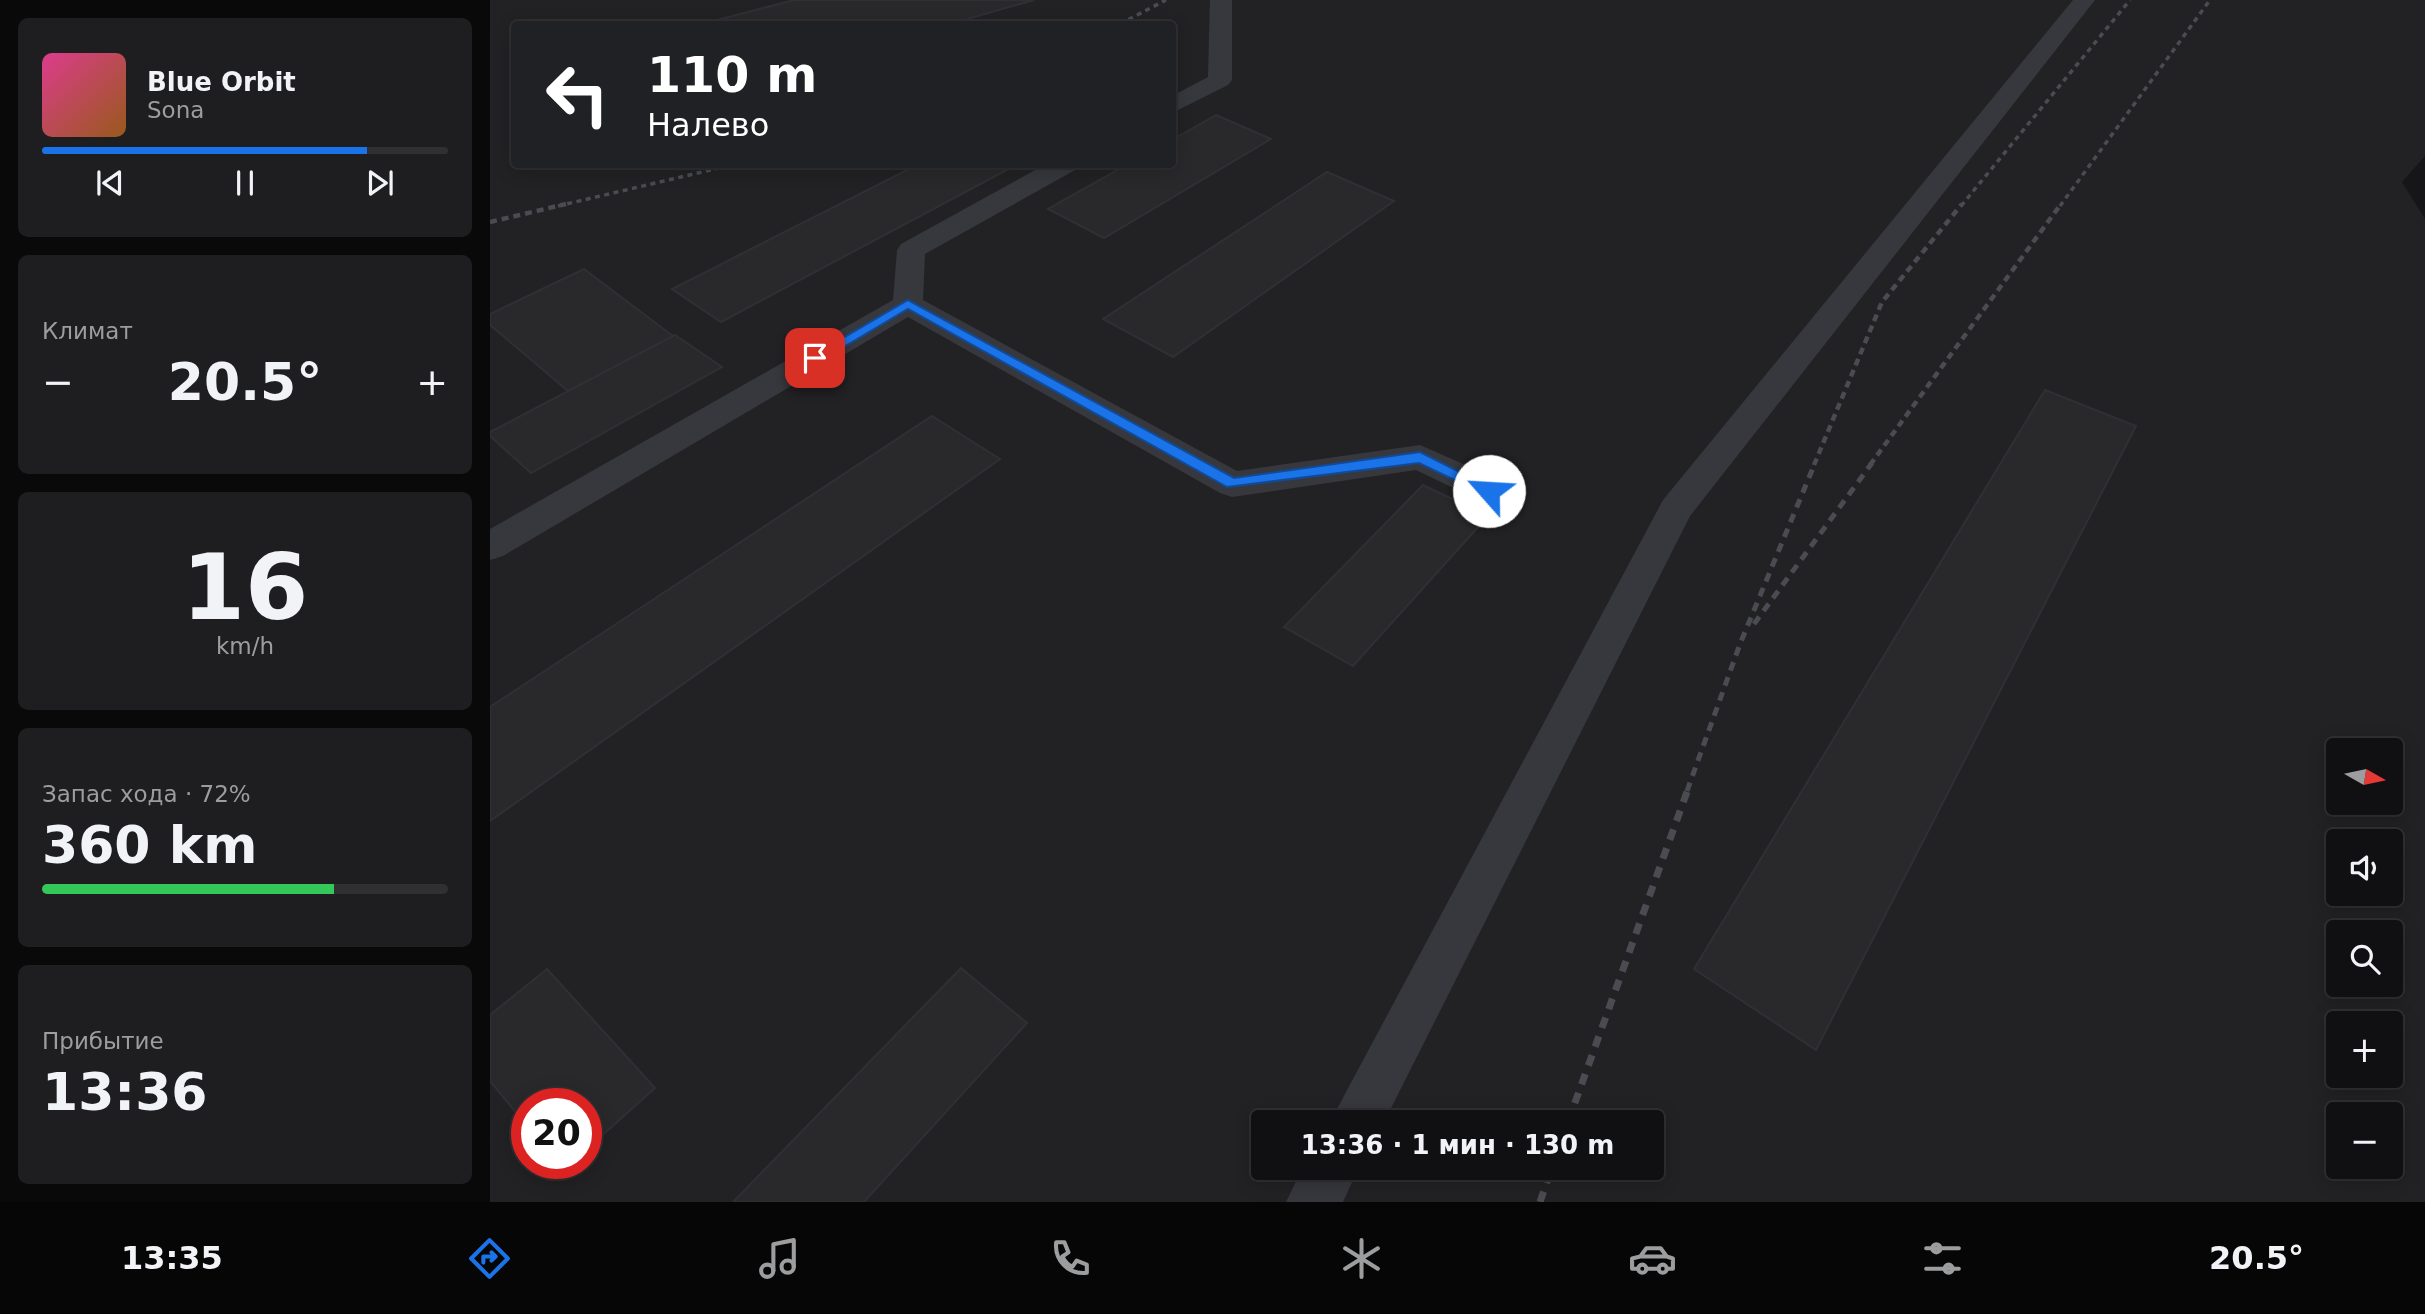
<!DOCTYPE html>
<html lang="ru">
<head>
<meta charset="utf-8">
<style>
	body { margin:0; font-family:"DejaVu Sans",sans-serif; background:#1e1e20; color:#f1f3f6; height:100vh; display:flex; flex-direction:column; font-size:26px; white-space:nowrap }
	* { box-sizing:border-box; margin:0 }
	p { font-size:23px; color:#9c9d9f }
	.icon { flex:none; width:38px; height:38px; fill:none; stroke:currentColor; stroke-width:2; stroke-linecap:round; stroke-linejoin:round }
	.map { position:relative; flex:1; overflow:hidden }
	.drawer { display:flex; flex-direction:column; gap:18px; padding:18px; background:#09090a; width:490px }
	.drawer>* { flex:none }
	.banner { position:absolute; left:21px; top:21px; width:665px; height:147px; border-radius:7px; box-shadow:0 4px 18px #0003,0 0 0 2px #303032; background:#202124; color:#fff; overflow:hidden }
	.needle { width:46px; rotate:99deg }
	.fabs { position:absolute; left:1836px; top:738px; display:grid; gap:14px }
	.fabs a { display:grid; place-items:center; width:77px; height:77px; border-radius:7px; background:#101012; box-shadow:0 4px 18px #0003,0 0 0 2px #303032; font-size:35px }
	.speed { position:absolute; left:21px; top:1088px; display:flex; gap:14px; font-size:35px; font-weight:700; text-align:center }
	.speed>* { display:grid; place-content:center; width:91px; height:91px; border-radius:50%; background:#101012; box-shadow:0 4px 18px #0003,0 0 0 2px #303032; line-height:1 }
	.speed .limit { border:10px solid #d22; background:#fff; color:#111 }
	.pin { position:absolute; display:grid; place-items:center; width:60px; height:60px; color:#fff; margin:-30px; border-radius:14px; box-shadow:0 4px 10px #0006 }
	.me { position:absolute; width:77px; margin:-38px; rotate:296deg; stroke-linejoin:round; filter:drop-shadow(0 0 5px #0008) }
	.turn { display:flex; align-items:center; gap:24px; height:147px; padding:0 21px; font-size:32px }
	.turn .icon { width:91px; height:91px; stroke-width:2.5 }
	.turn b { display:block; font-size:49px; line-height:60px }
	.big { font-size:52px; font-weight:700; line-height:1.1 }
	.drawer .widget { flex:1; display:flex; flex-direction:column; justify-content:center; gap:10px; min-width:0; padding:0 24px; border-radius:10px; background:#1e1e20 }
	.drawer .dial { align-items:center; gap:0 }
	.dial b { font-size:91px; line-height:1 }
	.song { display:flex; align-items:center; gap:21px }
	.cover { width:84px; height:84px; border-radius:10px; background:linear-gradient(135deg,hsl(330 70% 55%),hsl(30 70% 35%)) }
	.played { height:7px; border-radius:4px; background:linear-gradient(90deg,#1a73e8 80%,#303032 80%) }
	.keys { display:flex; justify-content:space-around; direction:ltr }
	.heat { display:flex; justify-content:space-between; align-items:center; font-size:38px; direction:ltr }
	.charge { height:10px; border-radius:5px; background:linear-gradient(90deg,#34c759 72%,#303032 0) }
	.trip { position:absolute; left:761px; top:1110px; width:413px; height:70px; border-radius:7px; background:#101012; box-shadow:0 4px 18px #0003,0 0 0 2px #303032; font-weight:700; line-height:70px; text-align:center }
	.dock { display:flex; height:112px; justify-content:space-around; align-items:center; background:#060607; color:#9c9d9f }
	.dock .icon { width:49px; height:49px }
	.dock .current { color:#1a73e8 }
	.dock b { font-size:32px; color:#f1f3f6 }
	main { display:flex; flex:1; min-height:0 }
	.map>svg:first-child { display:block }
	.built { fill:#222225; fill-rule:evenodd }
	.building { fill:#29292c; stroke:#303034; stroke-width:2 }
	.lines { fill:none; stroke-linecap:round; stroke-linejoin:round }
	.minor { fill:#37383d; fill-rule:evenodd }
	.rail-far3 { stroke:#4a4c52; stroke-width:3.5; stroke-dasharray:5 4.5; stroke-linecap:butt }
	.rail-far2 { stroke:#4a4c52; stroke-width:4.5; stroke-dasharray:7 5; stroke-linecap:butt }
	.rail-far1 { stroke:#4a4c52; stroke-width:5; stroke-dasharray:9 7; stroke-linecap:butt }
	.rail { stroke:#4a4c52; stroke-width:7; stroke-dasharray:11 9; stroke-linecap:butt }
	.route { fill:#1a73e8; stroke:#114b97; stroke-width:2 }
</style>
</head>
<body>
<main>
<section class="drawer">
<div class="widget">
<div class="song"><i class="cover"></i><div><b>Blue Orbit</b><p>Sona</p></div></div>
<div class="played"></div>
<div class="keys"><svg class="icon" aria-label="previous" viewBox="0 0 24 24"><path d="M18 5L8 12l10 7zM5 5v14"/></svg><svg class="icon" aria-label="pause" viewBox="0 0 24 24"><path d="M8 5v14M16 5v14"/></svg><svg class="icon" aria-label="next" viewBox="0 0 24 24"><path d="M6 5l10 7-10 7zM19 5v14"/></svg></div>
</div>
<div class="widget"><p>Климат</p>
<div class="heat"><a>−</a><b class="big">20.5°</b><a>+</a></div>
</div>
<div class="widget dial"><b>16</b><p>km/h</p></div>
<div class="widget"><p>Запас хода · 72%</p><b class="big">360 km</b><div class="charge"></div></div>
<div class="widget"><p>Прибытие</p><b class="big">13:36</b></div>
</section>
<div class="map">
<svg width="1935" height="1202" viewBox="0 0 1935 1202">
	<rect width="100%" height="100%" fill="#161618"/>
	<!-- built -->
	<path class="built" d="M0,0H1935V156L1912,182L1935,219V1202H0ZM24,24H682V164H24ZM1848,751H1900V803H1848ZM1848,842H1900V894H1848ZM1848,933H1900V985H1848ZM1848,1024H1900V1076H1848ZM37,1104H96V1164H37ZM1848,1115H1900V1167H1848ZM774,1122H1162V1167H774Z"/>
	<!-- building -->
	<path class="building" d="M304,0H544L460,24H212Z
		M726,115L781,139L614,238L558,209L638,164H682V140Z
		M429,164H528L231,322L182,289Z
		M837,172L904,201L683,357L613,319Z
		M94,269L183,336L78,391L0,325V314Z
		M185,335L232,367L41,473L0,436V432Z
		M1555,390L1646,426L1326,1050L1204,969Z
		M442,416L510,459L0,821V707Z
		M933,485L998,516L863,666L794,627Z
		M471,968L537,1023L374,1202H243Z
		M57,969L165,1088L96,1150V1104H37V1126L0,1081V1015Z"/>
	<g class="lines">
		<!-- minor -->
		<path class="minor" d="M720,0H742V80L738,85L682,113V96L718,77Z
			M1583,0H1605L1200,516L894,1122H840L1173,500Z
			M556,164H589L585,170L435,254L433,300L747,471L930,445L1012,481L1017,490L1012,499L999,503L986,499L926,470L742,497L730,493L418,317L13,556L0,560V529L403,300L407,250L411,244Z
			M813,1167H869L853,1202H796Z"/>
		<!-- rail-far3 -->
		<path class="rail-far3" d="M630,24L676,0
			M68,206L246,164
			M1471,206L1640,0
			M1570,206L1720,0"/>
		<!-- rail-far2 -->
		<path class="rail-far2" d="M0,222L76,204
			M1324,465L1392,302L1472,204
			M1380,465L1571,204"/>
		<!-- rail-far1 -->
		<path class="rail-far1" d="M1264,624L1382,463
			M1197,791L1250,644L1325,463"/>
		<!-- rail -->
		<path class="rail" d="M1078,1122L1198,789
			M1050,1202L1062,1167"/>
	</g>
	<!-- route -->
	<path class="route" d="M418,300L744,478L930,452L1007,491L1005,494H994L929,463L737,487L418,309L330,361L319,358Z"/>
</svg>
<div class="fabs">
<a><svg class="needle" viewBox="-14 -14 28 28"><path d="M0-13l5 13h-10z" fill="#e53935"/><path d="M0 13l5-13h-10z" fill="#9c9d9f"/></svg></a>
<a><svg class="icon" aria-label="sound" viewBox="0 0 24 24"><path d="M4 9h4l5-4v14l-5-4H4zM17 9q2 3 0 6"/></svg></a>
<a><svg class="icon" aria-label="search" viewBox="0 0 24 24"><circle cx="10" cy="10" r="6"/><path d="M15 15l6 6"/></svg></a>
<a>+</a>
<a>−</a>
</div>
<div class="speed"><div class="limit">20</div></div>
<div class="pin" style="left:325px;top:358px;background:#d93025"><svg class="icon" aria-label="arrive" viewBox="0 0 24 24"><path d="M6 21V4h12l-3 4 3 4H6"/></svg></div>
<svg class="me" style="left:999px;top:491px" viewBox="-20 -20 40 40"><circle r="19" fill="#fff"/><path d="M0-13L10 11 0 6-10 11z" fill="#1a73e8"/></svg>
<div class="trip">13:36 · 1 мин · 130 m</div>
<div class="banner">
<div class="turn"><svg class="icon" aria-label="left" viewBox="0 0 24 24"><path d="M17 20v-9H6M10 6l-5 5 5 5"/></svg><div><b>110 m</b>Налево</div></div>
</div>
</div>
</main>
<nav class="dock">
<b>13:35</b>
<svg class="icon current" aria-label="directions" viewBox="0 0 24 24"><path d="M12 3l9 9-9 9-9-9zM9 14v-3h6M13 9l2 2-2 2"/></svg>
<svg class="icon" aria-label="music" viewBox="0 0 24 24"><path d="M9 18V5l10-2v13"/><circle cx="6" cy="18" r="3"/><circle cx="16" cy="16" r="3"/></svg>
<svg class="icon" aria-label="phone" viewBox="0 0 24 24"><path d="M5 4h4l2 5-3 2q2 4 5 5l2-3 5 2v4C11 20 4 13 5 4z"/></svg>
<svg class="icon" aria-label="climate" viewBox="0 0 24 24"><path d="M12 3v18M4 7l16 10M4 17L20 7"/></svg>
<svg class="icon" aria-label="car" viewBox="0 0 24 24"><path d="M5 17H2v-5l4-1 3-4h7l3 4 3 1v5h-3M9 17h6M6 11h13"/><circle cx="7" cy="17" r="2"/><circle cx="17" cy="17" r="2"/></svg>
<svg class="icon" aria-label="filters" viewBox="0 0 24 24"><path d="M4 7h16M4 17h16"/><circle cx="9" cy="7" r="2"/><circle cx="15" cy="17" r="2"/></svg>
<b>20.5°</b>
</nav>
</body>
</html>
